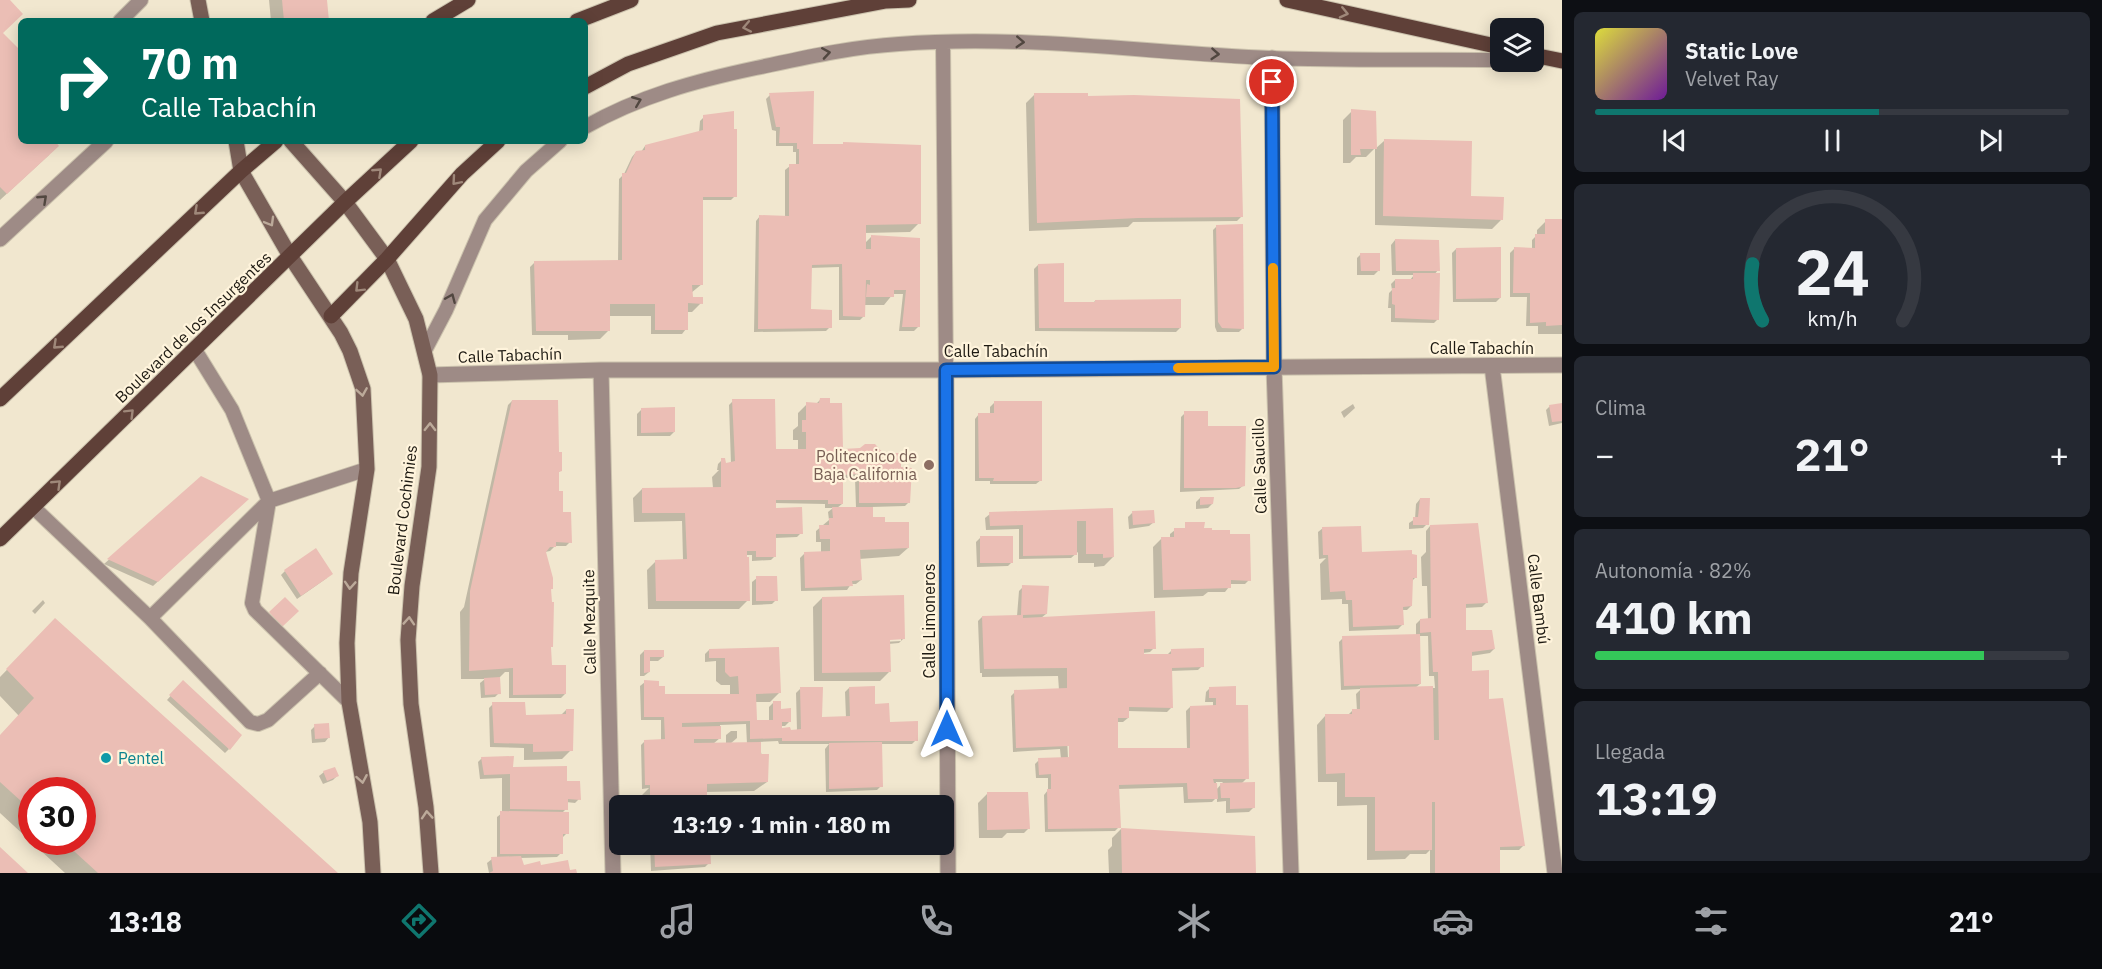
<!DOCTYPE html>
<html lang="es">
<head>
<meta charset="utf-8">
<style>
	body { margin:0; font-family:"IBM Plex Sans",sans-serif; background:#242831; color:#f1f3f6; height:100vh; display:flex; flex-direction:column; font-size:22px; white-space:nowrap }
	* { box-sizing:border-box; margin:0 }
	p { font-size:20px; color:#9ea1a6 }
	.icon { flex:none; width:33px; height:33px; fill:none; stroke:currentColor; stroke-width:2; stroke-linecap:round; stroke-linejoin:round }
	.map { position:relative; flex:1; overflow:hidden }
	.details { display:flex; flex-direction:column; gap:12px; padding:12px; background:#0d0f14; width:540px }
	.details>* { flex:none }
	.guide { position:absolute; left:18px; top:18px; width:570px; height:126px; border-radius:9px; box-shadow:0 3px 15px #0003; background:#00695c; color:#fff; overflow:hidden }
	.controls { position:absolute; left:1490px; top:18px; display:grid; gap:12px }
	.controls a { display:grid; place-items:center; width:54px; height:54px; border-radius:9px; background:#171b24; box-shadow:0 3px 15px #0003; font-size:30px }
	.speed { position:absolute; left:18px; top:777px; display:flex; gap:12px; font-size:30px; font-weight:700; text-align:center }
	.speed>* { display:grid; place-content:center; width:78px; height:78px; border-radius:50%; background:#171b24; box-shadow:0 3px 15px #0003; line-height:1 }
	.speed .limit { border:9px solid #d22; background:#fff; color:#111 }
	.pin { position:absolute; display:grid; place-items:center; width:51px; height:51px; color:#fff; margin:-26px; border:3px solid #fff; border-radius:50%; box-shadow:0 2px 6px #0007 }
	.me { position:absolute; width:66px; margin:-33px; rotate:0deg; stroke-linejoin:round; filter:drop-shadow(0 0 4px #0008) }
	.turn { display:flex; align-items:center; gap:21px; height:126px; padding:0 24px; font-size:27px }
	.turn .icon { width:78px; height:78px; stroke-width:2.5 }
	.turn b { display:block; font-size:42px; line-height:51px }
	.big { font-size:45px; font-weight:700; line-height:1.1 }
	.details .card { flex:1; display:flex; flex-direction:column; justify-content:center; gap:9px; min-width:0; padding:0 21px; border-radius:9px; background:#242831 }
	.details .dial { align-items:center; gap:0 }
	.dial svg { height:156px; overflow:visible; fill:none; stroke:#363941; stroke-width:7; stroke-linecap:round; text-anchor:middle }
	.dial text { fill:#f1f3f6; stroke:none }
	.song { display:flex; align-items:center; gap:18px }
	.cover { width:72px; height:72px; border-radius:9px; background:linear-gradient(135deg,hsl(60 70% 55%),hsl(280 70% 35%)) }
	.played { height:6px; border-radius:3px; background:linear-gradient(90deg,#0f766e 60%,#363941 60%) }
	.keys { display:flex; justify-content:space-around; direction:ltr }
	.heat { display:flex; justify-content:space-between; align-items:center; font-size:33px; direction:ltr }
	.charge { height:9px; border-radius:4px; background:linear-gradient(90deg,#34c759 82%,#363941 0) }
	.trip { position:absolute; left:609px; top:795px; width:345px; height:60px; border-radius:9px; background:#171b24; box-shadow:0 3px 15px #0003; font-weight:700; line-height:60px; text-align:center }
	.tab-bar { display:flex; height:96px; justify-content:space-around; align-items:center; background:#090b0e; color:#9ea1a6 }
	.tab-bar .icon { width:42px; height:42px }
	.tab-bar .current { color:#0f766e }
	.tab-bar b { font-size:27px; color:#f1f3f6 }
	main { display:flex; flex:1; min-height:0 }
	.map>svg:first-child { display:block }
	.shadow { fill:#0003; fill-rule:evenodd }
	.building { fill:#ebbeb5 }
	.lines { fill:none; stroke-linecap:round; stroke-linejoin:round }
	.lane-casing { stroke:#cbc2ad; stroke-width:16 }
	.street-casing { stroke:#cbc2ad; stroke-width:17 }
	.secondary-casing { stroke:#cbc2ad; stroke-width:17 }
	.primary-casing { stroke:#cbc2ad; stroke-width:17 }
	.lane { stroke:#9e8b86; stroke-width:14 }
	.street { stroke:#9e8b86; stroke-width:15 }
	.secondary { stroke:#795f57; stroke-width:15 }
	.primary { stroke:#5f4038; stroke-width:15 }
	.oneway { stroke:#9f887a }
	.oneway2 { stroke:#514740 }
	.oneway3 { stroke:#bcaa9a }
	.route-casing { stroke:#114b97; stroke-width:15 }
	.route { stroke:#1a73e8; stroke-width:10 }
	.slow { stroke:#f59e0b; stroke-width:10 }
	.education-dot { fill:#8d6e63; stroke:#fff4dc; stroke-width:2 }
	.culture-dot { fill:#0f9aa8; stroke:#fff4dc; stroke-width:2 }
	.labels { text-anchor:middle; stroke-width:4.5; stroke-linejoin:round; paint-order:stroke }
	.street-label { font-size:16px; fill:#1d1911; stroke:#fff4dc }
	.education-label { font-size:16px; fill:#785e54; stroke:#fff4dc; text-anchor:end }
	.culture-label { font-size:16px; fill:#0d838f; stroke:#fff4dc; text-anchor:start }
</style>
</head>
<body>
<main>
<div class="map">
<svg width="1562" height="873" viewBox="0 0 1562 873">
	<rect width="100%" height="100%" fill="#f1e7cf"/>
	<!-- shadow -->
	<path class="shadow" d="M0,0H9L1,33L21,53V141H53L49,155L0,200Z
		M269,0H326L327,21H271Z
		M1035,94L1087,97L1241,217L1237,221L1133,222L1128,227L1029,231L1026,103Z
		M770,95L812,146L842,145L843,144L919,223L910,232L865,233L864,244L871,237H895L918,327L914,331H899L903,294H893L884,305H864V316L860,320H839V267L810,268V311L830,327L826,331L754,332L756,221L760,216L785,218V170L790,166H796V152H793V146H776V131L772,130L766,99Z
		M1352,111L1375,148L1366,157H1356L1350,163H1343V120Z
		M704,117L735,196L731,200H702V284L691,293V299L701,303L692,312H686V329L682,334H651V316H608L609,330L600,339L568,340V335H532L530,267L535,262L618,261L619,179L624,174L632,157L636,152H641L645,146L699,133L700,121Z
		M1384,141L1470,198L1501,220L1492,229L1375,225V149Z
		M1546,221H1562V334H1538V326H1526L1527,297H1510V253L1514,249H1532V240L1537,235V230Z
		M1217,226L1243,328L1239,332H1217L1215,327L1213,230Z
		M1395,240L1438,270L1434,275L1438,319L1434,323L1391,322V308H1388L1389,293L1392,290L1391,284L1395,280H1410L1414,275H1392L1391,245Z
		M1456,249L1500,298L1496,302H1453L1452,253Z
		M1361,254L1378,271L1374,275H1357V258Z
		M1038,265L1063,304L1093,303L1095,301L1180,328L1176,332L1035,331L1034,269Z
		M820,400L841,453L899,469L909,502L905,506L872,507V517L883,523L908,548L899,556L859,559L861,580L856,584H851L847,590L801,591L800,558L804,554L821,553V542H816V531L829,520L828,512L833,508H825V504L774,503L775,512L801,533L797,537L775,538V556L771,560L752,561V555H745L748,600L739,609H648L647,570L656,561L683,560L682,521L634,522L633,498L642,489L713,488L712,477L719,470H717L718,464L722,460L725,464H731L729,405L733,401L774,450L798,451V440H793V430L798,426V413L807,404H816ZM842,478H855L856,508H837L842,504Z
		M512,401L557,454L560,471L558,473L557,493L561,514L570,542L566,546H555L550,551L545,552L552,588L550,591V667L565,694L561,698H509V672H505L499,678V693L495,697L481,698L480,683L485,679H461L460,612L464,607L508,405Z
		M994,403L1041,480L1036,484H990V481H975V419L979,414H990V407Z
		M1353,404L1355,408L1344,418L1341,412Z
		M1562,404V423L1549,426L1546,410L1550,406Z
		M641,410L674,432L670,436H637V414Z
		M1185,413L1207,427L1244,485L1239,489L1180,492L1181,417Z
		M201,478L247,499L153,586L104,564Z
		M1200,498L1212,504L1208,508L1196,509V502Z
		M1420,499L1427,524L1423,528L1409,529V523L1415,519L1416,504Z
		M1112,509L1113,557L1104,566L1094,567V563H1078V552L1071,558L1019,559V529L986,530L985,518L990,514Z
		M1132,513L1154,522L1149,526L1129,529L1128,517Z
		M1430,526L1486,603L1482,607L1464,608L1465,632L1494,649L1490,653L1471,656V672L1488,701L1523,846L1519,850H1499L1498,873H1430V850L1426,854H1410L1405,859L1367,860V805L1337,806V782H1318L1317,725L1325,716L1348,715L1352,711H1357L1356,694L1361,689L1341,690L1339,642L1343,638L1416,636V624L1420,620H1428L1427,586H1422L1421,557L1426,552V531ZM1418,636H1428L1429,676H1434L1435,688H1415L1420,684Z
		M1323,528L1360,552L1416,577L1412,581L1411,606L1407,610H1402L1403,624L1398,629L1349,631L1348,604H1342V599L1321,600L1320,564L1326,558L1319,559L1318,532Z
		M1175,530L1249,580L1245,584H1229V587L1225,592H1208L1203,596L1154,598L1153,547L1162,538H1170V534Z
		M980,538L1012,562L1008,566L977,567L976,542Z
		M285,571L327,578L297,599L281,575Z
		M757,578L776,600L772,604L752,605V582Z
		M1023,587L1046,614L1041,618L1154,648L1150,652L1143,653V656L1168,654L1172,650L1202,666L1198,670L1170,671L1171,708L1167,712L1127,711L1128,718L1123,722H1116V752L1187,749L1186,711L1190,707H1213V702H1205L1206,692L1210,688L1235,707L1247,778L1241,784L1253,808L1249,812L1226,813V801L1217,802V797L1212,802L1184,803L1183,787L1118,789L1119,827L1115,831L1045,832L1044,795L1048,790V778H1036L1035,764L1039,760L1061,759L1060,749L1013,752L1011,696L1015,692L1059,690L1058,676L982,677V673H980L978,621L982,617L1017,616L1019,591ZM1067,738H1070L1071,758H1068ZM1216,782H1223L1216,790Z
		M822,598L903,639L901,641V638L882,639V642L901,641L899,643L888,644L889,672L880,681H814L813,607Z
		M43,600L45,603L35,614L32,611Z
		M55,620L336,873H65L0,813V736L19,716L0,696V677ZM32,790H82V842H32Z
		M709,650H724L779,693L770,702H755V722L769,721V707L773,703L789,722L785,726H780V729L797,731L796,693L800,689L821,719L846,718L845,692L849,688L874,705L889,724L916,740L912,744H880L881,786L877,790L826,792L825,749L829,744H779L778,741L759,742L767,782L754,791L705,792L706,806H642V795L649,788L642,789L641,745L645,741H661V720H641L640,686L645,682L657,688L664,695H730V685H721L716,681V661L705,662V654ZM746,724L747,744H730L737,738V731H731L726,735V744H713L720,738V725Z
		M644,651L663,657L658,661H649V672L644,676H640V655Z
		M183,682L229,749L225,753L167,700Z
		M493,704L525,717L561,715L566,710L571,750L562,759L524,760V748L490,747L489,708Z
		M315,726L329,737L325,742L312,743L311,730Z
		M482,758L509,769L566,783L579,799L575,803L566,802V809L562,813L567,833L563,837L561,853L557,857L520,858L523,866H539L575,873H489L487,863L492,859L497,858V817L502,813V778L480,779L478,762Z
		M324,772L337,776L333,780L323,784L319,776Z
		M987,794L1028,829L1024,833H1007L1002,838H979L978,803Z
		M1121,829L1254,873H1109L1108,850L1112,846V838Z
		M650,844H708L709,863L705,867L651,871Z"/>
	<!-- building -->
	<path class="building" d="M0,0H10L23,14L3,33L21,51V141H55L59,146L7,194L0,187Z
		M282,0H327L329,21H284Z
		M814,91L813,144H843V142L921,145V224L866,225V249H871V235L920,238V327H902L906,290H894V297H866L867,284L870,285V280H866L865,317L843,316L842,264L812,265L811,309L832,310V328L758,329L759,215L789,216V164H799V149H797V143H779L780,127H776L769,93Z
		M1034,93H1088V96L1134,95L1240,99L1243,217L1138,218L1037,223Z
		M1351,109L1376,111L1377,149H1360L1361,155H1351Z
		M734,111V129H737V197H703V285H692L693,297H703V304L688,303V330H655V304H610V331H536L534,261L622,260V173H626L636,151L645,150V145L703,130V115Z
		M1384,139L1472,141L1471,196L1504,197L1503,220L1383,216Z
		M1545,219H1562V325L1546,326V322L1530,323V293H1513L1514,247L1535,248V234H1545Z
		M1243,224L1244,329L1222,328L1218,322L1216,225Z
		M1395,239L1439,240L1440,271H1396Z
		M1501,247V298L1456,299V248Z
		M1360,253H1380V271H1361Z
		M1064,263V302H1095V300L1181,299V328H1039L1038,264Z
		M1413,273H1440L1439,320L1395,318V305L1392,304V288H1395V279H1413Z
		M820,398H830V403H842L843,449L860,448L865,444H875L883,453H901V467L912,468L910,503H859V474L843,475V504H828V500H776V508L802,507L803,534H776V557H756V551H747V557H749L750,601H656L655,560L687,559L685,513H642V488L721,487V458H725L726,463L735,461L732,399H775L776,449H806V432H802V420H806V402L819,403Z
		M512,400H558L559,452H562V471L559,472V491H563V512H571L572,543L556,542V547H550L546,552L553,578V589H551L552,602H554L553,647H551L552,665H566V694L513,695V668L469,671L470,591Z
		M994,401H1042V481H993L994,478H979L978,413H994Z
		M1562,403V421L1552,422L1549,405Z
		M675,407V432L641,433V408Z
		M1184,411H1208V426H1246L1245,486L1236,488H1184Z
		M201,476L249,499L158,582L107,559Z
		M1200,497H1214L1213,504L1200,505Z
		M1420,498H1430L1429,525H1413V517H1418Z
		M832,507H873V517H885V522H909V548L860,550L862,580L852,581L853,586L805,588L804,552L830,551V539H820L819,525H829V518H833Z
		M1113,508L1114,557L1103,558V554H1086V521H1077V555L1023,556V525L990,526L989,512Z
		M1154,510L1155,523L1133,525L1132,511Z
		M1185,522H1205L1204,528H1212V530H1230V534H1250L1251,581L1231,580V588L1163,590L1161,537H1174V528H1185Z
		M1478,523L1488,603L1466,604V630H1492L1495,649L1472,652V671L1489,670V699L1503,698L1525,846L1500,847V873H1435V802H1432V850L1375,851V797H1345V773L1326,774L1325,714H1352V709H1360V688L1433,686L1434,740H1439L1438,672H1433L1431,632L1420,633V619L1431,618L1430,525Z
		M1361,526L1362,552L1412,550V554L1417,555V578H1413L1412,606L1403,607L1404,625L1353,627L1352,600H1346L1345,591L1330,592L1328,555H1323L1322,527Z
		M980,536H1013V563H980Z
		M316,548L333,574L301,596L284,570Z
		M756,576H777L778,601H756Z
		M1022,585L1049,586L1047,614L1023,615V618L1155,611L1156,649H1144V654H1171V649L1204,648V667L1172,668L1173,708L1129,707V718H1118V748H1190V706L1216,705V698H1209V687L1236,686V705H1248L1249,779H1213L1214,783H1217L1218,799H1188L1187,783L1119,785L1121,828L1048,829L1047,789H1051V774L1039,775L1038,758L1069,757V746L1016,748L1014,690L1067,688V668L984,669L982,616L1021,615Z
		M904,595L905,639L890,640L891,672L822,673V597Z
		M285,597L299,611L282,627L269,612Z
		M55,618L338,873H98L64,842H82V790H32V811L0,782V735L34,698L6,669Z
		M1420,634L1421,684L1344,686L1342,636Z
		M779,647L781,693L756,694L757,720H773V701H781V709L791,708V722H782V728L790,727L791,730L801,729L800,687H823L822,717L850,716L849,687L875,686V704L889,703L890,722L918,721V741H782V738L750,739V721L682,723V727L721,726V739H694V743L761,742V754H769L768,782L707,784V806H650V785H645L644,740L665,739L664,717H644V680L659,681V686H665V694H739L738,676L730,677L725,672V658H709V649Z
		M644,650H664V657H650V672L644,673Z
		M500,677L501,694L485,695L484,678Z
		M183,680L242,735L230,750L169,695Z
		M492,702H525L526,715L566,714V709H574L573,751L533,752V744L494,743Z
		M329,723L330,738L315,739L314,724Z
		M882,742L883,787L829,789V743Z
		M514,756L513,767L567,766V781H580L581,800L568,799V810L510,809V774L484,775L481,757Z
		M335,767L339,776L327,781L323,771Z
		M1255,782V808L1230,809V798H1221L1220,783Z
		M987,792H1028L1030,829L987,830Z
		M500,811L569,812V834H563V854H500Z
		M1121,828L1255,836L1256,873H1122Z
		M654,844H710L711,864L655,867Z
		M0,847L28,873H0Z
		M521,856L524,865L540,861L541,865L568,860L570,870L576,869L577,873H489L493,871L491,857Z"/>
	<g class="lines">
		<!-- lane casing -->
		<g class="lane-casing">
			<path id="lane" d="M120,21L141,0
				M943,42L946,370
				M585,127C640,96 695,81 756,68C803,58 850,47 899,44C1023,34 1147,53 1271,58C1347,61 1424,59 1500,60
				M195,350L232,410L269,501L252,603L255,610L349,702
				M425,350L446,310L485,220L526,171L560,141
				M33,507L150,618L269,501L367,469
				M150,618L250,722L258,724L268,720L320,673"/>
		</g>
		<!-- street casing -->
		<g class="street-casing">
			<path id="street" d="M1272,58L1274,367L1291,873
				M0,239L106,141
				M1492,366L1555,873
				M601,370L613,873
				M946,370L948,873
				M430,375L601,370H946L1562,365"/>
		</g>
		<!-- secondary casing -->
		<g class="secondary-casing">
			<path id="secondary" d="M198,0L202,21
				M236,141L241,171L290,256L341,333L350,351L363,389L367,469L351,573L347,643L349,702L370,822L373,873
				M291,141L345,202L387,259L416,319L430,375L429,467L412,586L408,640L411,704L426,807L431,873"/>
		</g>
		<!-- primary casing -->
		<g class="primary-casing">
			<path id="primary" d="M1287,0L1500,47
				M433,21L468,0
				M577,21L631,0
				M1533,55L1562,61
				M585,87L628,64L717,33L886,1L909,0
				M331,316L387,259L462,174L498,141
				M0,399L241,171L276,141
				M0,539L345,202L411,141"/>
		</g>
		<!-- lane -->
		<use href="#lane" class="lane"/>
		<!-- street -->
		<use href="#street" class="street"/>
		<!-- secondary -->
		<use href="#secondary" class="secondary"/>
		<!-- primary -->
		<use href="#primary" class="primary"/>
	</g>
	<!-- one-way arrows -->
	<defs><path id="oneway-chevron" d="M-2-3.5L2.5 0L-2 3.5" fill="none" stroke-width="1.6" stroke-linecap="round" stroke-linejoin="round" transform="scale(1.5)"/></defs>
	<g class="oneway">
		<use href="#oneway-chevron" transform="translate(1344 13) rotate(13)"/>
		<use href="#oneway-chevron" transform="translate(747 27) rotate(169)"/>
		<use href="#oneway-chevron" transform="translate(378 172) rotate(-43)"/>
		<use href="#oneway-chevron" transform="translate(456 181) rotate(131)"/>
		<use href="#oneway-chevron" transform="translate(198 211) rotate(137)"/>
		<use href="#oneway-chevron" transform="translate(359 288) rotate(135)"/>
		<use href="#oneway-chevron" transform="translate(57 345) rotate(137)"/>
		<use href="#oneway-chevron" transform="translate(130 413) rotate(-45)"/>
		<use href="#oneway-chevron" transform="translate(57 484) rotate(-44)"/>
	</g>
	<g class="oneway2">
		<use href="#oneway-chevron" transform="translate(1020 42) rotate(3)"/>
		<use href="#oneway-chevron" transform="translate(826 53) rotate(-9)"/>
		<use href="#oneway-chevron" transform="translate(1215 54) rotate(4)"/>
		<use href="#oneway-chevron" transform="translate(637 101) rotate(-22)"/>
		<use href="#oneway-chevron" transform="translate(43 199) rotate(-43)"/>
		<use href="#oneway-chevron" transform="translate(451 298) rotate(-67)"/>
	</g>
	<g class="oneway3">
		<use href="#oneway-chevron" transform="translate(270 222) rotate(60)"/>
		<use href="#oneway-chevron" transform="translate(362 392) rotate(81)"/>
		<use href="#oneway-chevron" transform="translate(430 427) rotate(-89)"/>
		<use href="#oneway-chevron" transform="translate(350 585) rotate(94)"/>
		<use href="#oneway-chevron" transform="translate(409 621) rotate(-86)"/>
		<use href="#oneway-chevron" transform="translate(362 779) rotate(80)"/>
		<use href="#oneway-chevron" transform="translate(427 815) rotate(-94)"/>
	</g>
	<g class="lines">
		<!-- route casing -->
		<g class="route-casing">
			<path id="route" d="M947,729L946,370L1274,367L1272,82"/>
		</g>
		<!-- route -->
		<use href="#route" class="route"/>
		<!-- slow -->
		<path class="slow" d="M1178,368L1274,367L1273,268"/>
	</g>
	<!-- markers -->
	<circle class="education-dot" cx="929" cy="465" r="6"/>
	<circle class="culture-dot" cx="106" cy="758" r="6"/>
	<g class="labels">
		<!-- street labels -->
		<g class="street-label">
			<text transform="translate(193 327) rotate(-44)" y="6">Boulevard de los Insurgentes</text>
			<text x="1482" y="354">Calle Tabachín</text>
			<text x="996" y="357">Calle Tabachín</text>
			<text transform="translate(510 355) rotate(-2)" y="6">Calle Tabachín</text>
			<text transform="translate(1259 466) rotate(-92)" y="6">Calle Saucillo</text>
			<text transform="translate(402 520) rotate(-83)" y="6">Boulevard Cochimies</text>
			<text transform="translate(1539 599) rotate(83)" y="6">Calle Bambú</text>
			<text transform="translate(929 621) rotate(-90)" y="6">Calle Limoneros</text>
			<text transform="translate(589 622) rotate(-91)" y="6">Calle Mezquite</text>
		</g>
		<!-- education labels -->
		<g class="education-label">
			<text x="917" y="462">Politecnico de<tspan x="917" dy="18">Baja California</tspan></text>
		</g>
		<!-- culture labels -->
		<g class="culture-label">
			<text x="118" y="764">Pentel</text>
		</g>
	</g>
</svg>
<div class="controls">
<a><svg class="icon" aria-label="layers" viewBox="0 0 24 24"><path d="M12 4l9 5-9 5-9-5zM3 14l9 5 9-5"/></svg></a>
</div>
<div class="speed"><div class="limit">30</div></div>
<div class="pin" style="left:1272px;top:82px;background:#d93025"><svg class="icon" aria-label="arrive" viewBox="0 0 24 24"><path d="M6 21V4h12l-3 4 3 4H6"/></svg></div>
<svg class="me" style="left:947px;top:729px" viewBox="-20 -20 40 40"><path d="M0-17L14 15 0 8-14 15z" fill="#1a73e8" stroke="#fff" stroke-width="4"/></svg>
<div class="trip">13:19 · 1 min · 180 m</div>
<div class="guide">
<div class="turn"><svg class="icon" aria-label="right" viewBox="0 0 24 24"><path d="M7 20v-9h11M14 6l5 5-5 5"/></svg><div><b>70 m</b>Calle Tabachín</div></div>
</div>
</div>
<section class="details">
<div class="card">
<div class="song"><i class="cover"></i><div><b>Static Love</b><p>Velvet Ray</p></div></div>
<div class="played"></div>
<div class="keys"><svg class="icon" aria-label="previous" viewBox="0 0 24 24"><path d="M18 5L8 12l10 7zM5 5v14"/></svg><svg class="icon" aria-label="pause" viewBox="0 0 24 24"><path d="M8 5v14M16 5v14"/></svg><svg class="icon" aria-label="next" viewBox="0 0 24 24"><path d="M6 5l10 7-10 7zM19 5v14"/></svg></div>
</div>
<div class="card dial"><svg viewBox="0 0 100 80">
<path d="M14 69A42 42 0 1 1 86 69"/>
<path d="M14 69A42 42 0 0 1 9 40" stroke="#0f766e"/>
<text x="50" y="56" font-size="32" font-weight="700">24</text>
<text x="50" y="72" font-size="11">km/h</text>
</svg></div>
<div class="card"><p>Clima</p>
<div class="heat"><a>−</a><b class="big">21°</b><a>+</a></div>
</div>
<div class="card"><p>Autonomía · 82%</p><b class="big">410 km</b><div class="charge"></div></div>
<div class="card"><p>Llegada</p><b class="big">13:19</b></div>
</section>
</main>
<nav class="tab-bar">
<b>13:18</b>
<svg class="icon current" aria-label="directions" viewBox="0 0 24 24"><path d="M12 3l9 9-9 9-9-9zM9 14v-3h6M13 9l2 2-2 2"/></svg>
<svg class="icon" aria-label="music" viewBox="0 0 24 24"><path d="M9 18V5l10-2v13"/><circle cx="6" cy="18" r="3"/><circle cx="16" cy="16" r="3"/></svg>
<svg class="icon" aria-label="phone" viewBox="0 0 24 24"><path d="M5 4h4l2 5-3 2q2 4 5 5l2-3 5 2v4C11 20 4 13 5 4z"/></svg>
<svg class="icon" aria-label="climate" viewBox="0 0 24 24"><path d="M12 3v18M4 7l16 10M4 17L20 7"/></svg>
<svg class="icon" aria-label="car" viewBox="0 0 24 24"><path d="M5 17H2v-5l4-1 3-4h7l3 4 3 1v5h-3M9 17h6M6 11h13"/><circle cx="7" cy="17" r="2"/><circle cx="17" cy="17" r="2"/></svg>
<svg class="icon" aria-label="filters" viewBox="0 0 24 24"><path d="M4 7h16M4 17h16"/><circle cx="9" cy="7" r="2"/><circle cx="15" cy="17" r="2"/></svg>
<b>21°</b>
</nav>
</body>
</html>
